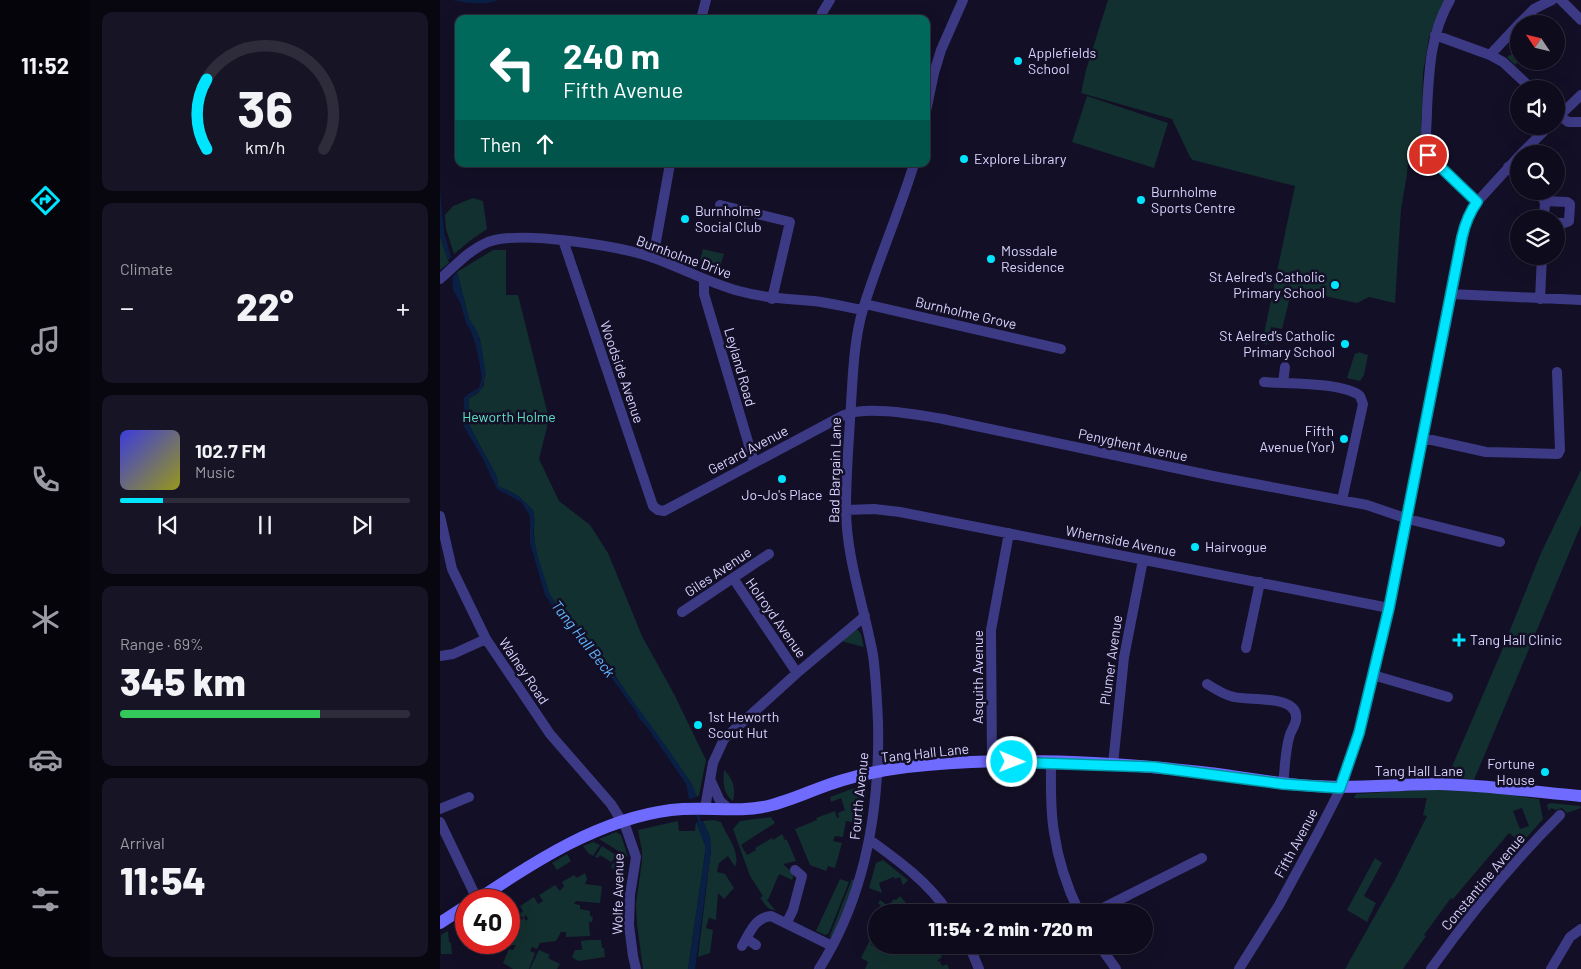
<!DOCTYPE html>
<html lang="en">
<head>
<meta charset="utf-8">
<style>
	body { margin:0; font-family:Barlow,sans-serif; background:#171425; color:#f1f3f6; height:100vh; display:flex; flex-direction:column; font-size:19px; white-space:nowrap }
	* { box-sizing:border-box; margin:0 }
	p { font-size:16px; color:#9b9ba3 }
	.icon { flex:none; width:28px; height:28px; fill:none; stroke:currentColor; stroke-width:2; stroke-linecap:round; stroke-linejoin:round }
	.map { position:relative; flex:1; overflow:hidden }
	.side { display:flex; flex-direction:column; gap:12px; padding:12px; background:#08060f; width:350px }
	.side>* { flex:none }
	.hud { position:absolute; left:15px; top:15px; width:475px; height:152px; border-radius:10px; box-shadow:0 5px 20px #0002,0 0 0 1px #2e2b3b; background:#00695c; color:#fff; overflow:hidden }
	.needle { width:32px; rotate:305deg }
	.tools { position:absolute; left:1070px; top:15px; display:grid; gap:10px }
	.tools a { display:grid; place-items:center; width:55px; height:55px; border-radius:50%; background:#0e0b1c; box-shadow:0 5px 20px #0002,0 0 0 1px #2e2b3b; font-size:25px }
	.speed { position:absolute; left:15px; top:889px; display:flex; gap:10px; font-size:25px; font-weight:700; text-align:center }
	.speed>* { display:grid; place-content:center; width:65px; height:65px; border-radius:50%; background:#0e0b1c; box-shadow:0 5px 20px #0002,0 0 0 1px #2e2b3b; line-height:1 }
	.speed .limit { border:8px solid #d22; background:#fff; color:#111 }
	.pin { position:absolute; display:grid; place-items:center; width:42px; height:42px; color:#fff; margin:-21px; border:2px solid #fff; border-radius:50%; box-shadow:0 1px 5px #0007 }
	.me { position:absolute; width:55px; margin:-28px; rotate:91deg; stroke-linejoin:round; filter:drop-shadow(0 0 4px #0008) }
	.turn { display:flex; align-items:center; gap:18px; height:105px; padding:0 25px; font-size:22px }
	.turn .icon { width:65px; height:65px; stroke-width:2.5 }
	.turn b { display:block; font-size:35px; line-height:42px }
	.then { display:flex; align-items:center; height:48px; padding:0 25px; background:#0003; gap:10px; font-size:19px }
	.big { font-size:38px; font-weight:800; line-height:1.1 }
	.side .tile { flex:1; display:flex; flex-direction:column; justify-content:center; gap:8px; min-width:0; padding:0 18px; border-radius:10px; background:#171425 }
	.side .dial { align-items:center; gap:0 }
	.dial svg { height:130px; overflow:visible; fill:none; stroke:#2e2b3b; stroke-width:7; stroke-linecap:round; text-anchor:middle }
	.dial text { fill:#f1f3f6; stroke:none }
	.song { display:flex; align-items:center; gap:15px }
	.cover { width:60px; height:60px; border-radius:8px; background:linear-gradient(135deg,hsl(240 70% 55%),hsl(60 70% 35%)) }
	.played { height:5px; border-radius:2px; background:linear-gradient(90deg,#00e5ff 15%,#2e2b3b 15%) }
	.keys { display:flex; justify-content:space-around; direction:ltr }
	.heat { display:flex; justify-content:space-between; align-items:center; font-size:28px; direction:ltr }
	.charge { height:8px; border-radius:4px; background:linear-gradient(90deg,#34c759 69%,#2e2b3b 0) }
	.trip { position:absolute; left:428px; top:904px; width:285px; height:50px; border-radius:25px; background:#0e0b1c; box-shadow:0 5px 20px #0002,0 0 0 1px #2e2b3b; font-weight:800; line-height:50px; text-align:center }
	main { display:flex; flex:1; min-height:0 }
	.dock { display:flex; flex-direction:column; width:90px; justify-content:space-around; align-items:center; background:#06040b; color:#9b9ba3 }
	.dock .icon { width:35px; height:35px }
	.dock .current { color:#00e5ff }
	.dock b { font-size:22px; color:#f1f3f6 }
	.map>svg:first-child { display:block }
	.green { fill:#12302f; fill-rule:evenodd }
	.water { fill:#0a1f44 }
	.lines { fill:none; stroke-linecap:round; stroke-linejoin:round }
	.stream { stroke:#0a1f44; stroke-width:2.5 }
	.street { stroke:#3d3a85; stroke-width:10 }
	.secondary { stroke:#6f6bff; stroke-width:12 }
	.route-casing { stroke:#0095a6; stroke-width:12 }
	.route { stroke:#00e5ff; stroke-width:9 }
	.poi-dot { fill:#00e5ff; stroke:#130f26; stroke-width:2 }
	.labels { text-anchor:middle; stroke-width:5; stroke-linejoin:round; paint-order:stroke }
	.poi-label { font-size:14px; fill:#d9d4ff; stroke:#130f26; text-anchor:start }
	.street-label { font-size:14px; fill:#d9d4ff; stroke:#130f26 }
	.park-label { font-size:14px; fill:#5fe0c0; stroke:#130f26 }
	.water-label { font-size:15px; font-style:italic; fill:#62b6ff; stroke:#130f26 }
</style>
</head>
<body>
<main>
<nav class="dock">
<b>11:52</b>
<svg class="icon current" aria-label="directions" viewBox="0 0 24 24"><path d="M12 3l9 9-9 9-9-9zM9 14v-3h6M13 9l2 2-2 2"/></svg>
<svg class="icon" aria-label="music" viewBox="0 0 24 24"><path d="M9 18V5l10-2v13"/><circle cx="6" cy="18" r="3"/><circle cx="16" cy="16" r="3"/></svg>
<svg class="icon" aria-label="phone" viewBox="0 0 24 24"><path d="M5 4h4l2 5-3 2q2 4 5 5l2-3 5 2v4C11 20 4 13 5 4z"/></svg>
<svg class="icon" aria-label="climate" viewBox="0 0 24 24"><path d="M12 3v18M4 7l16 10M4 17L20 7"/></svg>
<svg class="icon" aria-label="car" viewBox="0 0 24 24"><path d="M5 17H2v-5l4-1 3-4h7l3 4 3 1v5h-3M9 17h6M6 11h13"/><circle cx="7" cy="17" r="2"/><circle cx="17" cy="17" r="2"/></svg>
<svg class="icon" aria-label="filters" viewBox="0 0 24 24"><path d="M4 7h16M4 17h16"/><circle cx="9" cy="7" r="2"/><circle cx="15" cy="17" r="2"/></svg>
</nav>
<section class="side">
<div class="tile dial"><svg viewBox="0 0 100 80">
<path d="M14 69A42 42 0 1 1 86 69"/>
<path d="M14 69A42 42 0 0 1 14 26" stroke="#00e5ff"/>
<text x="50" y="56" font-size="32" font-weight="700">36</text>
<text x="50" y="72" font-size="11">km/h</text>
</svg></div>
<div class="tile"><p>Climate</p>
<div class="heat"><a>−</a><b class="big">22°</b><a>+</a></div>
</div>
<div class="tile">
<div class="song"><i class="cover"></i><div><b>102.7 FM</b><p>Music</p></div></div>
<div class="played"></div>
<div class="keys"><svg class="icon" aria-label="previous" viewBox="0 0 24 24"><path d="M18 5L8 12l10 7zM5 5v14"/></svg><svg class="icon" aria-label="pause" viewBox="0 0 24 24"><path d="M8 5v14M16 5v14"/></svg><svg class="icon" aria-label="next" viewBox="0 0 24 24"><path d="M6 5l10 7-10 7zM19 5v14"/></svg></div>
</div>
<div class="tile"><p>Range · 69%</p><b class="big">345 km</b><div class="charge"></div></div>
<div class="tile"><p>Arrival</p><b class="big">11:54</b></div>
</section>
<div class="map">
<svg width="1141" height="969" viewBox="0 0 1141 969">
	<rect width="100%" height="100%" fill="#130f26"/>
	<!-- green -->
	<path class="green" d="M668,0H1006L989,37L983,73L981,143L968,160L967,174L961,209L955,303L929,297L917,303L852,289L842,329L831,327L827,345L822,343L855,186L753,160L750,157L732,119L641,93L646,70Z
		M1076,47L1079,50V61L1075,65L1067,57L1072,54Z
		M647,96L728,123L714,168L632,142Z
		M33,198L43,201L47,229L31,240L14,254L6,229L5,215L13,206Z
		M0,236L9,263L0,270Z
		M263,249L284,254L280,266L260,261Z
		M53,250H66V295H78L109,419L99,459L119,501L150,525L168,553L202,636L234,694L266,760L259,795L257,797L162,656L128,618V615C123,609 116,605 112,598C102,584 95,551 94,534C93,525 95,518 93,510L73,493L58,486L57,477L29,425L28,414L29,398L38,393L44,385L42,354L40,339L29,319L17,272Z
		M918,352L928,355L924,375L920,381L907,378L915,353L918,354Z
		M1141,470V525L1034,780L1008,776L1060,655L1101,553Z
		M417,629L421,634L424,647L401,641Z
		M284,770C293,779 296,788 293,801C283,794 283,781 284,770Z
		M420,786L426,790L422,833L415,832L416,823L406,821L403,837L395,836L393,841L402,843L395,868L388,866L386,871L370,865L355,829L377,820L376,818L395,811L397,818L399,817L398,813L405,810L401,798L391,802L390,797Z
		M991,789L1045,792L1099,799L1103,819L1076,850L1071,846L1077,839L1069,833L1013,899L1011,898L984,935L986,936L963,969H905L955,880L987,816L983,815L987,798H914L916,794ZM1082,808L1089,826L1080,829L1073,811Z
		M1110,803L1140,806L1141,808L1127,813L1122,808L1116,810L1111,808L1109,811L1107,805Z
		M331,817L335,823L301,845L307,855L316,850L315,848L332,838L333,840L342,834L345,840H347L356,861L343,864L354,874L352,880L339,874L328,900L326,899L336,911L328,908L320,898L323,896L310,876L293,829L300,821Z
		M274,820L281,822C286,835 301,852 295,867L288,856L279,863L277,872L285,874L294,888L284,899L278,893L276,920L269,918L266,928L273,930L270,953L258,957L271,850L270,837L263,821Z
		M238,821L239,831H255L256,822L265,845V853L248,969H203L197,924L196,904L202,861V851L198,830Z
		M176,832L181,835L188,857L159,839Z
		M153,842L160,845L153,856L151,854L150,855L143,846Z
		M162,846L176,855L169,866L171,862L160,855L158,858L155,857Z
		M127,854L131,861L117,870L112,863Z
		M178,856L186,861L185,868L175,870L171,867Z
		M935,858L942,863L924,896L936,903L927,922L907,910Z
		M443,860L468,880L463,885L460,877L455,879L454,877L439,883L442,893L429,888L436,863Z
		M145,873L147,879L145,884L162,886L160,903L136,901L134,904L140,905V909L150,911V916L153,917L152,922H149L150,936L126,937V932H121L116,941L100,943L97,949L92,947L90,951L95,953L89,969H73L63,963L69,949L73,950L76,945L56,946L53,943L69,942V914L73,911L79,921L84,918L86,921L88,919L86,915L83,918L80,914L83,911L80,906L94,897L98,904L103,901L99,895L101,894L115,885L120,891L124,886L122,882L134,875L137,878Z
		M400,879L409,882L390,930L388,934L385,935L376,931Z
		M412,879L415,882L393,936L389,938Z
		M460,896L474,912H470L467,910L465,912H438L441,905L438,904L440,900L448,906L454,899L456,900Z
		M436,918V940L433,939L431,945L439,949L441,945H488L489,947L495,945L502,957L498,960V962L500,961L502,966L507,964L509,969H425L428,962L421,958L430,940L428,939Z
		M8,931L9,942L11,943L12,954H1V935Z
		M149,940H161L162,948H164L165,957L138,961L132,957L135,950H142L141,941Z
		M28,943V942L51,943L49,947L42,946L39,952H36V948L27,949Z
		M99,950L110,955L108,958L120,964L117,969H90Z"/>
	<!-- water -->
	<path class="water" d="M13,0H58C44,6 27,3 13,0Z
		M0,190L4,232L11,257L8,260L0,236Z
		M17,272L29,319L36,329L41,344L46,374L41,390L29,398L28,414L29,425L57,477L58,486L79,496L93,510L95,523L93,532L97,554L110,595L113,600L128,615V618L156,647V650L228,749L252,784L257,797L249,799L246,784L207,727L198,717L197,713L155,655L111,604L105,595L90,543V516L81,502L57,489L42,457L23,425L24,398L28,394L39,388L42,377L36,346L30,329L26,323L20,302L13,290L12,278Z
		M263,821L270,837L271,850L255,969H248L265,853V845L256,822Z"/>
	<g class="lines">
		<!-- stream -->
		<path class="stream" d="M257,812L260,824"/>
		<!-- street -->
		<path class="street" d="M1010,0C990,34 989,72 987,110C987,123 985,137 986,150L990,158L1037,202
			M1121,0L1141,20
			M261,19L266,0
			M381,19L382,13L390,0
			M1079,24L1094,9L1112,0
			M995,35L1050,55L1063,62L1092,89
			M1050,55L1079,24
			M486,111L494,73L501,50L523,0
			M1116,112L1128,122H1141
			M1116,119L1141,95
			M1081,154L1109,126
			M1068,167L1079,176
			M1096,191L1105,201
			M1105,201L1127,202L1130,204L1129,221L1124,223H1116
			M280,205L350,222L332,299
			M1104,219L1105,201
			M123,240L213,506L218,510L224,511L404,415C427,405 478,415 503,419L773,476L927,505L968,519L1060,542
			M213,258L230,164
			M0,279C15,266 29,250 48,242C80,230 180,246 214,258C242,268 269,283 299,291C324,298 348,299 374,301C390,303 406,307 423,310
			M264,280V294L314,462
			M1011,294L1141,300
			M1100,299L1102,256
			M425,304L621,349
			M824,382C847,384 903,382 920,396L923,404L902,500
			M843,383L845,367
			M983,438L1046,452L1118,454L1120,450L1117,372
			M406,510L434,509L460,512L949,608
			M0,516L12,569L46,639L110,734L171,804L186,828L196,857L190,895L189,925L193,956L196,969
			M293,578L357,673
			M242,612L329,554
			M806,648L820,582
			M0,656L13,654L46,639
			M933,675L1008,697
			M767,684C775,689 784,695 794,697C810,701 860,694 856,720C855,726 850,732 849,738C845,752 845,769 843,784
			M552,762L551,630L569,533
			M611,762C611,785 610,809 614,832C618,860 627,887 639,912
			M673,764L684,657L703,560
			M270,779L280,801L289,809
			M265,808L273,763L284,739L357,673L425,616
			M0,809L29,797
			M0,822L37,899
			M430,840C459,861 488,882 508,912
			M655,912L762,858
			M347,922L353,910L362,876L355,870
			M307,939L316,945
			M529,945L539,969
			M659,945L676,969
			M302,946C310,933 314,918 331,916L392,946
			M379,969C426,895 440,808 438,722C437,699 436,677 433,655C424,606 406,558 406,508C406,473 409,439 411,404C413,373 414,340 423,309C438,260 459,213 474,164
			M799,969L839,905L879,831L901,788L919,733L949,608L1026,223L1037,202L1079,156
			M991,969C1030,914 1072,863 1120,815
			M1111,969L1130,937L1141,929"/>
		<!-- secondary -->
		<path class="secondary" d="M37,900C95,861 160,819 231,810C263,806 298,813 328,806C354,800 378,787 403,780C430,772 460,767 487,765C577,757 672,762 761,772C798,776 836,784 874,786C915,789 957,784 999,784C1046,785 1094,792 1141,796
			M0,923L26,906"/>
	</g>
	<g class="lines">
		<!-- route casing -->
		<g class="route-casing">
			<path id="route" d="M572,762L713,767L843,784L900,788L919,733L949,608L1022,237C1025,224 1029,213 1037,202L988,155"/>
		</g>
		<!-- route -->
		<use href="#route" class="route"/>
	</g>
	<!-- markers -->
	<g class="poi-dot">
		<circle cx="578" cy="61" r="5"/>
		<circle cx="524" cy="159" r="5"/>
		<circle cx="701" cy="200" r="5"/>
		<circle cx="245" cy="219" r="5"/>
		<circle cx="551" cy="259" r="5"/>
		<circle cx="895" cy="285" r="5"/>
		<circle cx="905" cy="344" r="5"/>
		<circle cx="904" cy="439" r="5"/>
		<circle cx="342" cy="479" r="5"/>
		<circle cx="755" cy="547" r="5"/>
		<path d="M1016.5 632.5h5v5h5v5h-5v5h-5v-5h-5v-5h5z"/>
		<circle cx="258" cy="725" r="5"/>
		<circle cx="1105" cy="772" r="5"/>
	</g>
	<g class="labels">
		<!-- poi labels -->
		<g class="poi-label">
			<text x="588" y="58">Applefields<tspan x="588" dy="16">School</tspan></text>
			<text x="534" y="164">Explore Library</text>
			<text x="711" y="197">Burnholme<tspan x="711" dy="16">Sports Centre</tspan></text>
			<text x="255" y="216">Burnholme<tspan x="255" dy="16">Social Club</tspan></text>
			<text x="561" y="256">Mossdale<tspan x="561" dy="16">Residence</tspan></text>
			<text x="885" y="282" text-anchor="end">St Aelred's Catholic<tspan x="885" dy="16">Primary School</tspan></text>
			<text x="895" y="341" text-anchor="end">St Aelred’s Catholic<tspan x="895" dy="16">Primary School</tspan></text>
			<text x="894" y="436" text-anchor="end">Fifth<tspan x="894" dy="16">Avenue (Yor)</tspan></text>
			<text x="342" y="500" text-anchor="middle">Jo-Jo's Place</text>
			<text x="765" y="552">Hairvogue</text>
			<text x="1030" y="645">Tang Hall Clinic</text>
			<text x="268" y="722">1st Heworth<tspan x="268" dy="16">Scout Hut</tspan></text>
			<text x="1095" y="769" text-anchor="end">Fortune<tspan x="1095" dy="16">House</tspan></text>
		</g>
		<!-- street labels -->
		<g class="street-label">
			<text transform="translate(244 257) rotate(20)" y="5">Burnholme Drive</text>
			<text transform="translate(526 313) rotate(13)" y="5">Burnholme Grove</text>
			<text transform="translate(300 367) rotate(74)" y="5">Leyland Road</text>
			<text transform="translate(182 372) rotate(71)" y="5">Woodside Avenue</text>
			<text transform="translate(693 445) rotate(12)" y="5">Penyghent Avenue</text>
			<text transform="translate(308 450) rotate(-28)" y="5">Gerard Avenue</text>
			<text transform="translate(395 470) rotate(-89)" y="5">Bad Bargain Lane</text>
			<text transform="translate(681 541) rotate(11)" y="5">Whernside Avenue</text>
			<text transform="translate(278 572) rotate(-34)" y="5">Giles Avenue</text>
			<text transform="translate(336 618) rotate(55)" y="5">Holroyd Avenue</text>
			<text transform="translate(671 660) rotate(-82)" y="5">Plumer Avenue</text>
			<text transform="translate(84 671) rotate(56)" y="5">Walney Road</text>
			<text transform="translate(538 677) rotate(-90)" y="5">Asquith Avenue</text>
			<text transform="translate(485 753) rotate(-6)" y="5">Tang Hall Lane</text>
			<text x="979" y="776">Tang Hall Lane</text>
			<text transform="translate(419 796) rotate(-84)" y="5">Fourth Avenue</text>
			<text transform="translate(856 843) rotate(-62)" y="5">Fifth Avenue</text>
			<text transform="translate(1043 882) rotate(-50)" y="5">Constantine Avenue</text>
			<text transform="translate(178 894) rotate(-89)" y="5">Wolfe Avenue</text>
		</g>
		<!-- park labels -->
		<g class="park-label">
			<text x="69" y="422">Heworth Holme</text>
		</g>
		<!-- water labels -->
		<g class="water-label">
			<text transform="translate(143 639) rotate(52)" y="5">Tang Hall Beck</text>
		</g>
	</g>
</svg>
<div class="tools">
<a><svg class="needle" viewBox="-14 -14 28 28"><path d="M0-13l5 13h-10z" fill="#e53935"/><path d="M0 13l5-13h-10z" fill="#9b9ba3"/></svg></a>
<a><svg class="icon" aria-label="sound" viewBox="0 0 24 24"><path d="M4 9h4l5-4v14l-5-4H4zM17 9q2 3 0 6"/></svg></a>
<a><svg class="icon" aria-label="search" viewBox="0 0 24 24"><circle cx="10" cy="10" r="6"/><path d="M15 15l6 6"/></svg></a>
<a><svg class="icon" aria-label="layers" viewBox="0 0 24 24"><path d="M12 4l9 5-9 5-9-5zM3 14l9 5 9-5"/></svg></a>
</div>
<div class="speed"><div class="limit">40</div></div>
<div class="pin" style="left:988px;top:155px;background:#d93025"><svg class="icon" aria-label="arrive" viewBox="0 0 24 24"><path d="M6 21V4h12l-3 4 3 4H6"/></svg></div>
<svg class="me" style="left:572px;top:762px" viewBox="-20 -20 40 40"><circle r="17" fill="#00e5ff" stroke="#fff" stroke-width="3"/><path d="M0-11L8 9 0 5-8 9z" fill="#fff"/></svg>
<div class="trip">11:54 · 2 min · 720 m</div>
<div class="hud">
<div class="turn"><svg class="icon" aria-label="left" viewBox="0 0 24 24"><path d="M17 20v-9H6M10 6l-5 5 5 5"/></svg><div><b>240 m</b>Fifth Avenue</div></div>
<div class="then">Then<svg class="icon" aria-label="ahead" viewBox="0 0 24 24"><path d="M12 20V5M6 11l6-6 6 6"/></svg></div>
</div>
</div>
</main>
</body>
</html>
